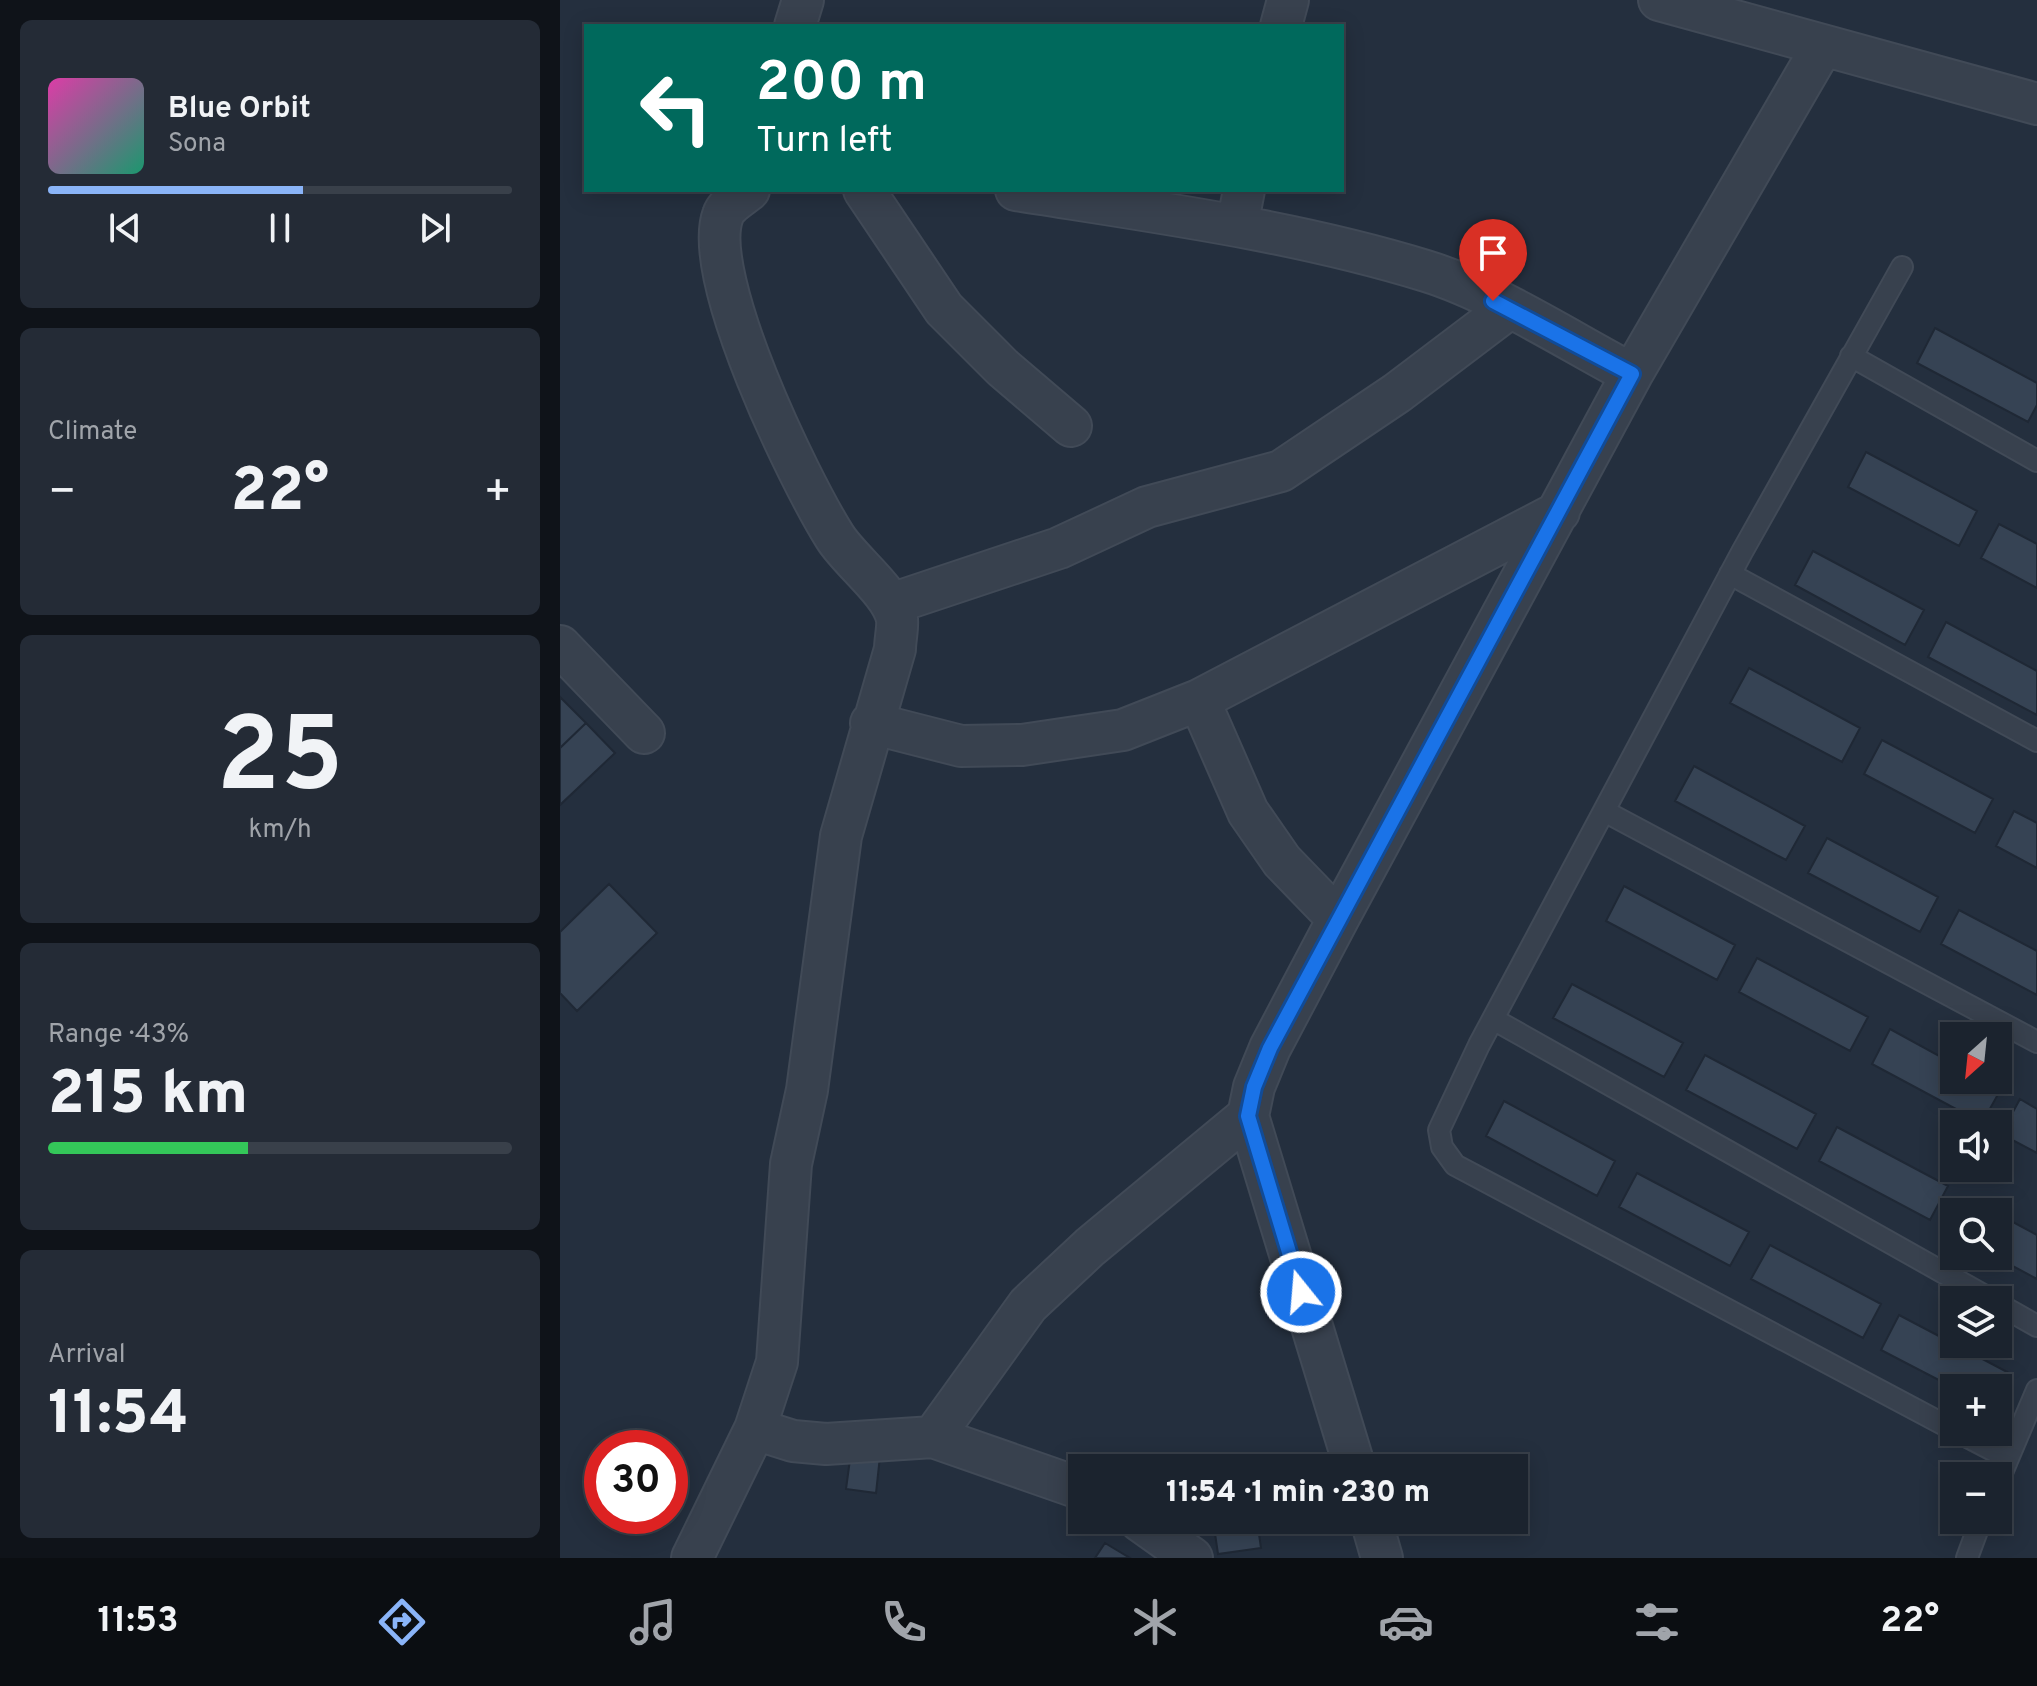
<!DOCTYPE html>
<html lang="en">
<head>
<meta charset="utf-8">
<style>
	body { margin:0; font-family:Overpass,sans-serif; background:#242b36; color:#f1f3f6; height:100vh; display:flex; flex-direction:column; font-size:30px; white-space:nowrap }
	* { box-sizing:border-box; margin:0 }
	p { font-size:26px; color:#a0a4aa }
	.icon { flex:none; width:44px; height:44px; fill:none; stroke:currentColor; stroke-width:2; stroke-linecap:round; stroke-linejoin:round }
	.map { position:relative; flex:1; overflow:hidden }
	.details { display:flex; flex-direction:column; gap:20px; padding:20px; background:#0f1319; width:560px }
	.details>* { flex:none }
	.banner { position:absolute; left:24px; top:24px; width:760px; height:168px; border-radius:0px; box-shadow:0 4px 20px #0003,0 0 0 2px #39404a; background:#00695c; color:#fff; overflow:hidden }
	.needle { width:52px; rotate:207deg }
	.controls { position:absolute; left:1380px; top:1022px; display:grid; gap:16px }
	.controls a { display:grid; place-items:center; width:72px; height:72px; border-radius:0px; background:#1b232e; box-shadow:0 4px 20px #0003,0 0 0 2px #39404a; font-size:40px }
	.speed { position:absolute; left:24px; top:1430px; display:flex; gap:16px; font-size:40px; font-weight:700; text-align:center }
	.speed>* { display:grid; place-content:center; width:104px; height:104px; border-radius:50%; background:#1b232e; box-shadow:0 4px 20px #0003,0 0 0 2px #39404a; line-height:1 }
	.speed .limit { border:12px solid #d22; background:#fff; color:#111 }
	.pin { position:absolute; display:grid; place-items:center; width:68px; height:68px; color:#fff; margin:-82px -34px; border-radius:50% 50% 50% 0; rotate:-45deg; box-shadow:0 0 8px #0007 }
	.pin .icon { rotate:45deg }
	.me { position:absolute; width:88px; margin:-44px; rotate:343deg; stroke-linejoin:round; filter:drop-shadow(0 0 6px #0008) }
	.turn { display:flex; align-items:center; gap:28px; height:168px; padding:0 40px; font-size:36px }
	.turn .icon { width:104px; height:104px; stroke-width:2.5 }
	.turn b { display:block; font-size:56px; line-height:68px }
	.big { font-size:60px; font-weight:800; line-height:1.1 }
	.details .widget { flex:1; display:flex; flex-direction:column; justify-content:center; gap:12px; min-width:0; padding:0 28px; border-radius:12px; background:#242b36 }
	.details .dial { align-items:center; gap:0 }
	.dial b { font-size:104px; line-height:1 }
	.song { display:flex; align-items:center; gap:24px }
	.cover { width:96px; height:96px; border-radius:12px; background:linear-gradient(135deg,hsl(320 70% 55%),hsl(160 70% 35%)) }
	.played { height:8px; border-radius:4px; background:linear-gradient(90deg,#8ab4f8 55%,#39404a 55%) }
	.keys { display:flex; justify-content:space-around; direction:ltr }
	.heat { display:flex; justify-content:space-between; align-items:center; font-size:44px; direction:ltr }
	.charge { height:12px; border-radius:6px; background:linear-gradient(90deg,#34c759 43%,#39404a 0) }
	.trip { position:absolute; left:508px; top:1454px; width:460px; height:80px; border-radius:0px; background:#1b232e; box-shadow:0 4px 20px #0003,0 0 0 2px #39404a; font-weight:800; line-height:80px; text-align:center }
	.tabs { display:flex; height:128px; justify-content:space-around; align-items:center; background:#0b0e12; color:#a0a4aa }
	.tabs .icon { width:56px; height:56px }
	.tabs .selected { color:#8ab4f8 }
	.tabs b { font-size:36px; color:#f1f3f6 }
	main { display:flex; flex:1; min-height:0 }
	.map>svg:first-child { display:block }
	.building { fill:#364354; stroke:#1f2835; stroke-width:2 }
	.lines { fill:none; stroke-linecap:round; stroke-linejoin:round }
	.lane-casing { stroke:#414a57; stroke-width:24 }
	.street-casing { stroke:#414a57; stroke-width:44 }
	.lane { stroke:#38414e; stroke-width:20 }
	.street { stroke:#38414e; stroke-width:40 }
	.route-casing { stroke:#114b97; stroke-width:20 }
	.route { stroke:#1a73e8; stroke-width:14 }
</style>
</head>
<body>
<main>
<section class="details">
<div class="widget">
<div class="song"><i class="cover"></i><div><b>Blue Orbit</b><p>Sona</p></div></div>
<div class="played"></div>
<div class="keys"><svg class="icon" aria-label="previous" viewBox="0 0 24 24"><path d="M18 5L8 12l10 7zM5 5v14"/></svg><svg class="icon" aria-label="pause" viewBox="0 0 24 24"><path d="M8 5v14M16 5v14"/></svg><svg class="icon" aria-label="next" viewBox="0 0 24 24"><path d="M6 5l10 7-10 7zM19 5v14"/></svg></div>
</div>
<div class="widget"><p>Climate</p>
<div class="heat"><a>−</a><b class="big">22°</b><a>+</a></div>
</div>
<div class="widget dial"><b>25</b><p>km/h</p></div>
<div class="widget"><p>Range · 43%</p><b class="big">215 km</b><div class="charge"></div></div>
<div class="widget"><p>Arrival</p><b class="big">11:54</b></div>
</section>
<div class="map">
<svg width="1477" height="1558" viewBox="0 0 1477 1558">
	<rect width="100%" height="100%" fill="#242f3e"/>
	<!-- building -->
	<path class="building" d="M1375,328L1477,383V405L1468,422L1357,363Z
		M1306,452L1417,511L1399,546L1288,487Z
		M1439,524L1477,544V588L1421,558Z
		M1253,551L1364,610L1345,645L1235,585Z
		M1386,622L1477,671V715L1368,657Z
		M1189,668L1300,728L1282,762L1170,703Z
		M0,697L26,723L0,748Z
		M26,723L55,753L0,805V748Z
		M1322,740L1433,799L1415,833L1304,774Z
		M1134,766L1245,826L1226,860L1115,801Z
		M1454,811L1477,823V868L1436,846Z
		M1267,838L1378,897L1360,932L1248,873Z
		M49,884L97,933L17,1011L0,993V932Z
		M1064,886L1175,945L1157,980L1046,921Z
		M1399,910L1477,951V995L1381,944Z
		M1197,958L1308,1017L1290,1051L1179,992Z
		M1012,984L1123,1043L1104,1077L993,1018Z
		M1330,1029L1394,1064V1080H1425L1441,1089L1422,1123L1312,1064Z
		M1145,1055L1256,1114L1237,1149L1126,1090Z
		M1460,1099L1477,1109V1153L1441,1134Z
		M944,1101L1055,1161L1037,1196L926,1136Z
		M1277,1127L1388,1186L1370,1220L1259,1161Z
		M1077,1173L1189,1232L1170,1266L1059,1207Z
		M1407,1197L1435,1212H1399Z
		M1438,1214L1477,1235V1279L1434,1256H1438Z
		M1210,1245L1321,1304L1303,1338L1191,1279Z
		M1339,1315L1451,1374L1438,1398V1388H1394L1321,1350Z
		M291,1452L320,1456L316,1493L286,1489Z
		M676,1456L677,1468H654L650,1457Z
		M653,1520H697L701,1548L658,1554Z
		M545,1543L570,1558H535Z"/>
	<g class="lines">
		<!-- lane casing -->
		<g class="lane-casing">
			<path id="lane" d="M1342,267L1182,552L919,1045L879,1130L882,1147L895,1165L1394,1430
				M1291,356L1477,461
				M1170,574L1477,741
				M1044,811L1477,1042
				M933,1019L1432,1300
				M1438,1304L1477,1326
				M1398,1432L1448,1458
				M1438,1482L1477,1390
				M1407,1558L1421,1520"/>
		</g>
		<!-- street casing -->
		<g class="street-casing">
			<path id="street" d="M1099,0L1477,104
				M235,26L243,0
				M721,26L728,0
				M304,190L384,309L443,368L511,426
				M456,190C593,212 733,230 866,271C934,292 1009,341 1072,374
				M677,226L684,190
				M331,604L499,548L587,507L721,471L837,393L948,309
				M0,646L84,733
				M311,723L401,746L462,745L563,730L639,700
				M778,919L722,861L688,812L639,700L999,512
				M195,1429L233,1441L266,1444L373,1437L522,1489
				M373,1437L468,1305L530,1247L688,1116
				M795,1468L688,1116L694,1087L710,1048L778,919L1072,374L1262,47
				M579,1520L632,1558
				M811,1520L822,1558
				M132,1558L195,1429L217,1362L231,1164L247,1090L281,836L335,649C335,640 338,628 337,619C332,592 290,561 275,537C239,480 140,276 163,215C166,205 181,197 189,190"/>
		</g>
		<!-- lane -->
		<use href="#lane" class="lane"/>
		<!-- street -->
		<use href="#street" class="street"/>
	</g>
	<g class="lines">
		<!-- route casing -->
		<g class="route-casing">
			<path id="route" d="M741,1292L688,1116L694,1087L710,1048L1072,374L933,301"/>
		</g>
		<!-- route -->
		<use href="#route" class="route"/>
	</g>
</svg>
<div class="controls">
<a><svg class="needle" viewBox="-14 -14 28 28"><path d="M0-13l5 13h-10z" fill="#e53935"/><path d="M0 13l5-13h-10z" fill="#a0a4aa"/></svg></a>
<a><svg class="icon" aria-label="sound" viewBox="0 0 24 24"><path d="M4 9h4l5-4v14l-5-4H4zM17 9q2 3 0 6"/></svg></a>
<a><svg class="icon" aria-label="search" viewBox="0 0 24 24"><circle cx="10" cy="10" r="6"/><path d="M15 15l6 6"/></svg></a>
<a><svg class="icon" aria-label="layers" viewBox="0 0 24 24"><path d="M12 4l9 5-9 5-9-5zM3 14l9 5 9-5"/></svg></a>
<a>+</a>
<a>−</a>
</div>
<div class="speed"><div class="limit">30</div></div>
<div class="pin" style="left:933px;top:301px;background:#d93025"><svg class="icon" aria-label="arrive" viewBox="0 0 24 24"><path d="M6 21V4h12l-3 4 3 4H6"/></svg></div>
<svg class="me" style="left:741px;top:1292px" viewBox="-20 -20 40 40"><circle r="17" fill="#1a73e8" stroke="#fff" stroke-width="3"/><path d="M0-11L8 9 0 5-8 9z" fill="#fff"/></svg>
<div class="trip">11:54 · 1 min · 230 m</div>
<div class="banner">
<div class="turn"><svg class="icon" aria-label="left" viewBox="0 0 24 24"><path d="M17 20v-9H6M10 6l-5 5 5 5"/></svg><div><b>200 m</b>Turn left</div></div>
</div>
</div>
</main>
<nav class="tabs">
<b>11:53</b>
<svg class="icon selected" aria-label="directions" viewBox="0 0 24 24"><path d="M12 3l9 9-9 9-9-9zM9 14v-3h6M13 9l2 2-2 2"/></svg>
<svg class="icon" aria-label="music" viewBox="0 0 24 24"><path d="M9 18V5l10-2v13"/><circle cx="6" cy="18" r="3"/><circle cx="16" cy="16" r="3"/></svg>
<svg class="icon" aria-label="phone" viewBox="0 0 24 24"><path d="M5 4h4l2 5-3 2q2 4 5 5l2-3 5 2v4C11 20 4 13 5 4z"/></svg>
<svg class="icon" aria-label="climate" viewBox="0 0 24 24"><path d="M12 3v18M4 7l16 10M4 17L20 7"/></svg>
<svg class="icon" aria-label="car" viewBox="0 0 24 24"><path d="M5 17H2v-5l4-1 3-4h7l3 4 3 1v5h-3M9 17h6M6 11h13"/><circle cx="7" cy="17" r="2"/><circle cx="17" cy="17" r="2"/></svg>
<svg class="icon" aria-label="filters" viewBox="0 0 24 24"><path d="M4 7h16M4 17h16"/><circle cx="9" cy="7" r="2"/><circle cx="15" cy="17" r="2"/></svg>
<b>22°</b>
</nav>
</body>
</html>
